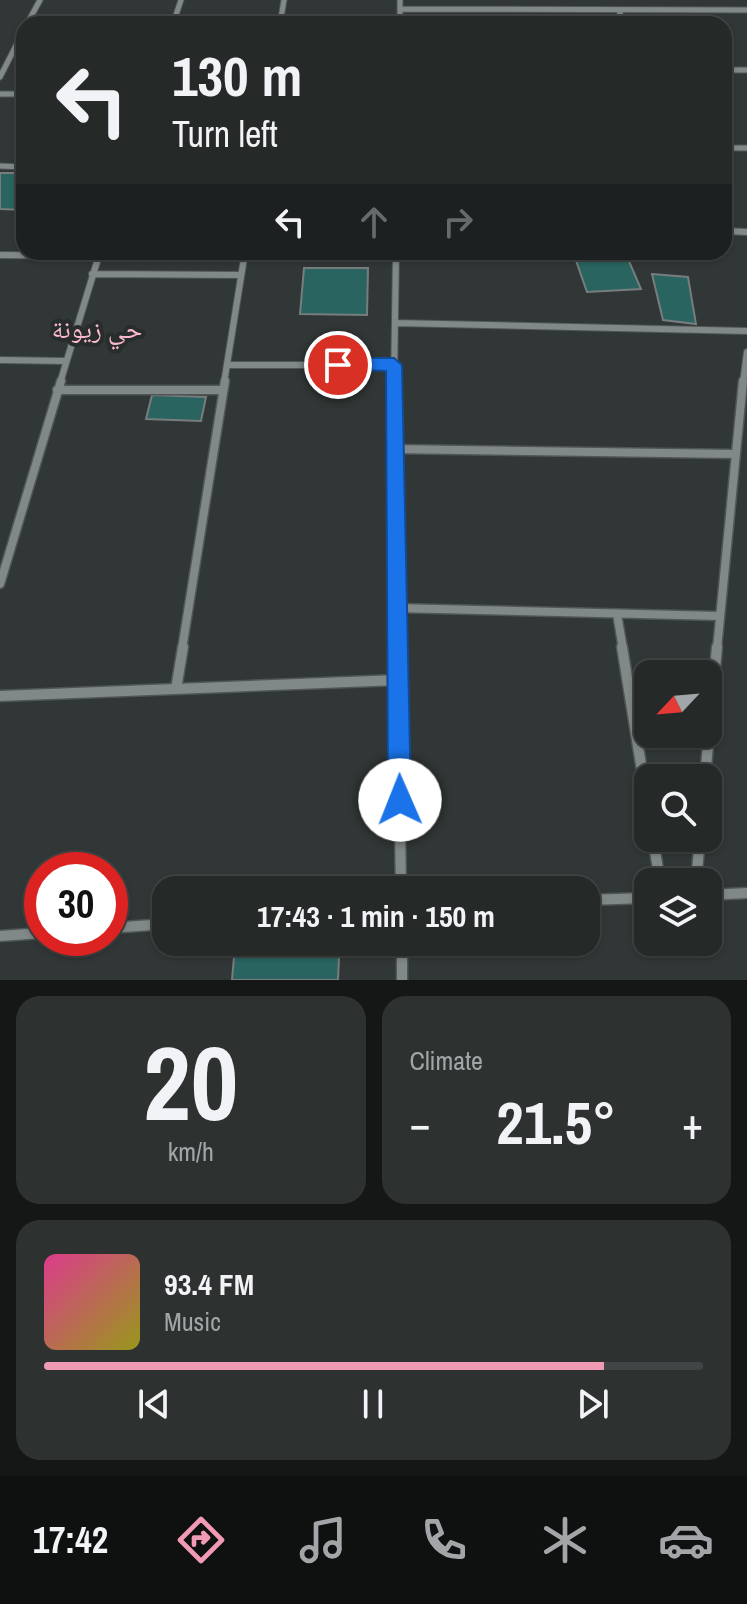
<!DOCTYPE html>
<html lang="en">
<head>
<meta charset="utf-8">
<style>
	body { margin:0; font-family:"Archivo Narrow","Noto Naskh Arabic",sans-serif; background:#2d3130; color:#f1f3f6; height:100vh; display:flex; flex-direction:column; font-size:30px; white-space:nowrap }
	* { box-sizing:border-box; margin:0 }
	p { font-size:26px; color:#a3a6a8 }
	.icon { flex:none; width:44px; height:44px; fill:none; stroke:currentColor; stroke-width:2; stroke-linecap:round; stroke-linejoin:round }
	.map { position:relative; height:980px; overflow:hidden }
	.sheet { display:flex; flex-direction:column; gap:16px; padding:16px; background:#141716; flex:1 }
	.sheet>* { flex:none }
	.banner { position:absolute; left:16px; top:16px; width:716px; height:244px; border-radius:24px; box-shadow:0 2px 6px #0004,0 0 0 2px #424545; background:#252928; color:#f1f3f6; overflow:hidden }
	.needle { width:52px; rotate:244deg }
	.fabs { position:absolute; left:634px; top:660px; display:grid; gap:16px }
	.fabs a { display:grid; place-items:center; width:88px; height:88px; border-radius:16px; background:#252928; box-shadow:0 2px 6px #0004,0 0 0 2px #424545; font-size:40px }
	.speed { position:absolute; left:24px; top:852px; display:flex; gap:16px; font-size:40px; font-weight:700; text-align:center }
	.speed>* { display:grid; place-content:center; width:104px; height:104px; border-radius:50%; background:#252928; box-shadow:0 2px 6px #0004,0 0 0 2px #424545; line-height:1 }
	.speed .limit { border:12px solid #d22; background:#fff; color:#111 }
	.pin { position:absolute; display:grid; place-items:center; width:68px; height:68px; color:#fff; margin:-34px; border:4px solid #fff; border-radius:50%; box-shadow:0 2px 8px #0007 }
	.me { position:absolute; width:88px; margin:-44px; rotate:359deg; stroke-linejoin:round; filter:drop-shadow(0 0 6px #0008) }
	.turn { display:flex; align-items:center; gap:28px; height:168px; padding:0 24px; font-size:36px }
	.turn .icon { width:104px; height:104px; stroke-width:2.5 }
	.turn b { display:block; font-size:56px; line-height:68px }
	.lanes { display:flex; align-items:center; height:76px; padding:0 24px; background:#0003; justify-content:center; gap:40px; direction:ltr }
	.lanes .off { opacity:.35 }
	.big { font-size:60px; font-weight:800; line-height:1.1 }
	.sheet .widget { flex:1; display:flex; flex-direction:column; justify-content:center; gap:12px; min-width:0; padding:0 28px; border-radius:24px; background:#2d3130 }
	.sheet .dial { align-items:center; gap:0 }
	.dial b { font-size:104px; line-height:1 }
	.song { display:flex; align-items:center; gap:24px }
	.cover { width:96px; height:96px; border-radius:12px; background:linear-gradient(135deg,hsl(330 70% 55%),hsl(60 70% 35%)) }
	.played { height:8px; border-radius:4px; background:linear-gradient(90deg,#f19ab3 85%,#424545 85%) }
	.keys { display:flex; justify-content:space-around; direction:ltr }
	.heat { display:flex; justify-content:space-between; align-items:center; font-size:44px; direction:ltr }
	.sheet .tiles { flex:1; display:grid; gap:16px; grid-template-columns:1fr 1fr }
	.widget:last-child { grid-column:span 2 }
	.trip { position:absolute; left:152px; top:876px; width:448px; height:80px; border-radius:24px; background:#252928; box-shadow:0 2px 6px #0004,0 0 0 2px #424545; font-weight:800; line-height:80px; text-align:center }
	.tabs { display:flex; height:128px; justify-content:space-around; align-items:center; background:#0f1010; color:#a3a6a8 }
	.tabs .icon { width:56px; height:56px }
	.tabs .selected { color:#f19ab3 }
	.tabs b { font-size:36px; color:#f1f3f6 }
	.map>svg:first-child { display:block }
	.building { fill:#2a6460; stroke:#777d7d; stroke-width:2 }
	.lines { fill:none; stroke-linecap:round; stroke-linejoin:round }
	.minor-far3-casing { stroke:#505555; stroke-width:7 }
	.minor-far2-casing { stroke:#505555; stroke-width:8 }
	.minor-far1-casing { stroke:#505555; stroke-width:11 }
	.minor-casing { stroke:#505555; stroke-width:13 }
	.minor-far3 { stroke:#818888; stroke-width:5 }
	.minor-far2 { stroke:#818888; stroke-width:6 }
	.minor-far1 { stroke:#818888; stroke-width:8 }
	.minor { stroke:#818888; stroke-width:10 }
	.route { fill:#1a73e8; stroke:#114b97; stroke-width:2 }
	.labels { text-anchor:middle; stroke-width:8; stroke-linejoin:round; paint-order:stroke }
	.neighbourhood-label { font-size:26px; fill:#fbb9cb; stroke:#272d2c }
</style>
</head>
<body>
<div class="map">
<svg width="747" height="980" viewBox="0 0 747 980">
	<rect width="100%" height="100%" fill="#313736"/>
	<!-- building -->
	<path class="building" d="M0,173H24V210L0,209Z
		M573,252H625L641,289L587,292Z
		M304,268H368L367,315L300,314Z
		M652,274L688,277L696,324L663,320Z
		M152,395L206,397L201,421L146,419Z
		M234,957H339L338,980H232Z"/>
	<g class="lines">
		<!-- minor-far3 casing -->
		<g class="minor-far3-casing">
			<path id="minor-far3" d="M400,0V24
				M400,9L747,10
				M619,10L623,24
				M27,24L40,0
				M173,24L181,0
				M280,24L284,0
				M724,70H747
				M0,77L24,30
				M0,94H24
				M724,148H747
				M0,166L24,167"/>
		</g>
		<!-- minor-far2 casing -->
		<g class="minor-far2-casing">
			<path id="minor-far2" d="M724,231L747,232
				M0,255L98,256
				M92,274L241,275
				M395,323L747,331
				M0,360L65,361
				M227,365H394
				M60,383L100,252
				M224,383L245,252
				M394,383L396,252
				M743,383L747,352"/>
		</g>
		<!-- minor-far1 casing -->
		<g class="minor-far1-casing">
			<path id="minor-far1" d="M394,381L397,649
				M57,390H223
				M393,449L734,454
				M0,584L61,381
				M396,608L719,616
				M617,614L623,649
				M182,649L225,381
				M717,649L743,381"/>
		</g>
		<!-- minor casing -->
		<g class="minor-casing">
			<path id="minor" d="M397,647L401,890
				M622,647L648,808
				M176,689L183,647
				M0,696L398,680
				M705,778L717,647
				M653,838L660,882
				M696,882L700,838
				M708,895L747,893
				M586,900L648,898
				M110,928L166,924
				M0,936L42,933
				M402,942V980"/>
		</g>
		<!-- minor-far3 -->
		<use href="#minor-far3" class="minor-far3"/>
		<!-- minor-far2 -->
		<use href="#minor-far2" class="minor-far2"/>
		<!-- minor-far1 -->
		<use href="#minor-far1" class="minor-far1"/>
		<!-- minor -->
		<use href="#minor" class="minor"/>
	</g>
	<!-- route -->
	<path class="route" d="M338,358H394L402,365L411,800L408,808L400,811L391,808L388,800L386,371L333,369V360Z"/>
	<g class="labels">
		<!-- neighbourhood labels -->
		<g class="neighbourhood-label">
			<text x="97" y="338">حي زيونة</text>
		</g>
	</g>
</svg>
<div class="fabs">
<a><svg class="needle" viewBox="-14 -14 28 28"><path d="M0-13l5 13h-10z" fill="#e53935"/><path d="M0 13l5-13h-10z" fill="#a3a6a8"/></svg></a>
<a><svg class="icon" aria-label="search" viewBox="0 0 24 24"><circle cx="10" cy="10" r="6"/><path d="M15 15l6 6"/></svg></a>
<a><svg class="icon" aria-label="layers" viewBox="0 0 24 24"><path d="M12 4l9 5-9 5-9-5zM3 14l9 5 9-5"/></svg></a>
</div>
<div class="speed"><div class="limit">30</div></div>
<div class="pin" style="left:338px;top:365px;background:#d93025"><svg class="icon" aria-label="arrive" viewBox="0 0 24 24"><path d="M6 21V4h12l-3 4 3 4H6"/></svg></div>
<svg class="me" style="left:400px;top:800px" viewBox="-20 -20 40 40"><circle r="19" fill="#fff"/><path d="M0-13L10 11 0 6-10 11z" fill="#1a73e8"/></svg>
<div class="trip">17:43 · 1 min · 150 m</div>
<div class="banner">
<div class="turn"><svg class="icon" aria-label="left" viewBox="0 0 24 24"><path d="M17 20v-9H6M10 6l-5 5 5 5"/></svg><div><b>130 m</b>Turn left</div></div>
<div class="lanes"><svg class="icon" aria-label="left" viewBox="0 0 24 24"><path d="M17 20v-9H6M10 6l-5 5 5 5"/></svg><svg class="icon off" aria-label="ahead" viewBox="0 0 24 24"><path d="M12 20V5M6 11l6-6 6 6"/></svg><svg class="icon off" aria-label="right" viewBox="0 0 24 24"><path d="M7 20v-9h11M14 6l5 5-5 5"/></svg></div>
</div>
</div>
<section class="sheet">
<div class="tiles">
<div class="widget dial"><b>20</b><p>km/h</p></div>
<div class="widget"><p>Climate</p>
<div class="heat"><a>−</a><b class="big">21.5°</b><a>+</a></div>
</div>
<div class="widget">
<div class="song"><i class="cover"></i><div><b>93.4 FM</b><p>Music</p></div></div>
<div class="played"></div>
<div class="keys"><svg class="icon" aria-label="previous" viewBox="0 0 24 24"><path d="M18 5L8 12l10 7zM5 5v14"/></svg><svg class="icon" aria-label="pause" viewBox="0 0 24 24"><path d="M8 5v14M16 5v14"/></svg><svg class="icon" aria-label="next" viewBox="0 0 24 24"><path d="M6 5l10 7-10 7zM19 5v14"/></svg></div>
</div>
</div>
</section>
<nav class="tabs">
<b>17:42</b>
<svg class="icon selected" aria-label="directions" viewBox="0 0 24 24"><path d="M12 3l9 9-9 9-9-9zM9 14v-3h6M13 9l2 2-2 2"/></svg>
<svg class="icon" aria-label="music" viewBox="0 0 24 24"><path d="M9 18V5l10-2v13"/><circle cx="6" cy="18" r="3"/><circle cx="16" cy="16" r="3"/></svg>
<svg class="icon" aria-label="phone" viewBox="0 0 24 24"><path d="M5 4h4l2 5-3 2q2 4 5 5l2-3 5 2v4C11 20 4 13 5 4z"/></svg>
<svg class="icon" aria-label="climate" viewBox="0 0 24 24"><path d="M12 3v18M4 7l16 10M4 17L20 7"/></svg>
<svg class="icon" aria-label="car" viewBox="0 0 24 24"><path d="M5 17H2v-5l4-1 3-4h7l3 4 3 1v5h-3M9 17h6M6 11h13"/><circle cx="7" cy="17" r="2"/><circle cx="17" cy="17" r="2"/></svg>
</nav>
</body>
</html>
